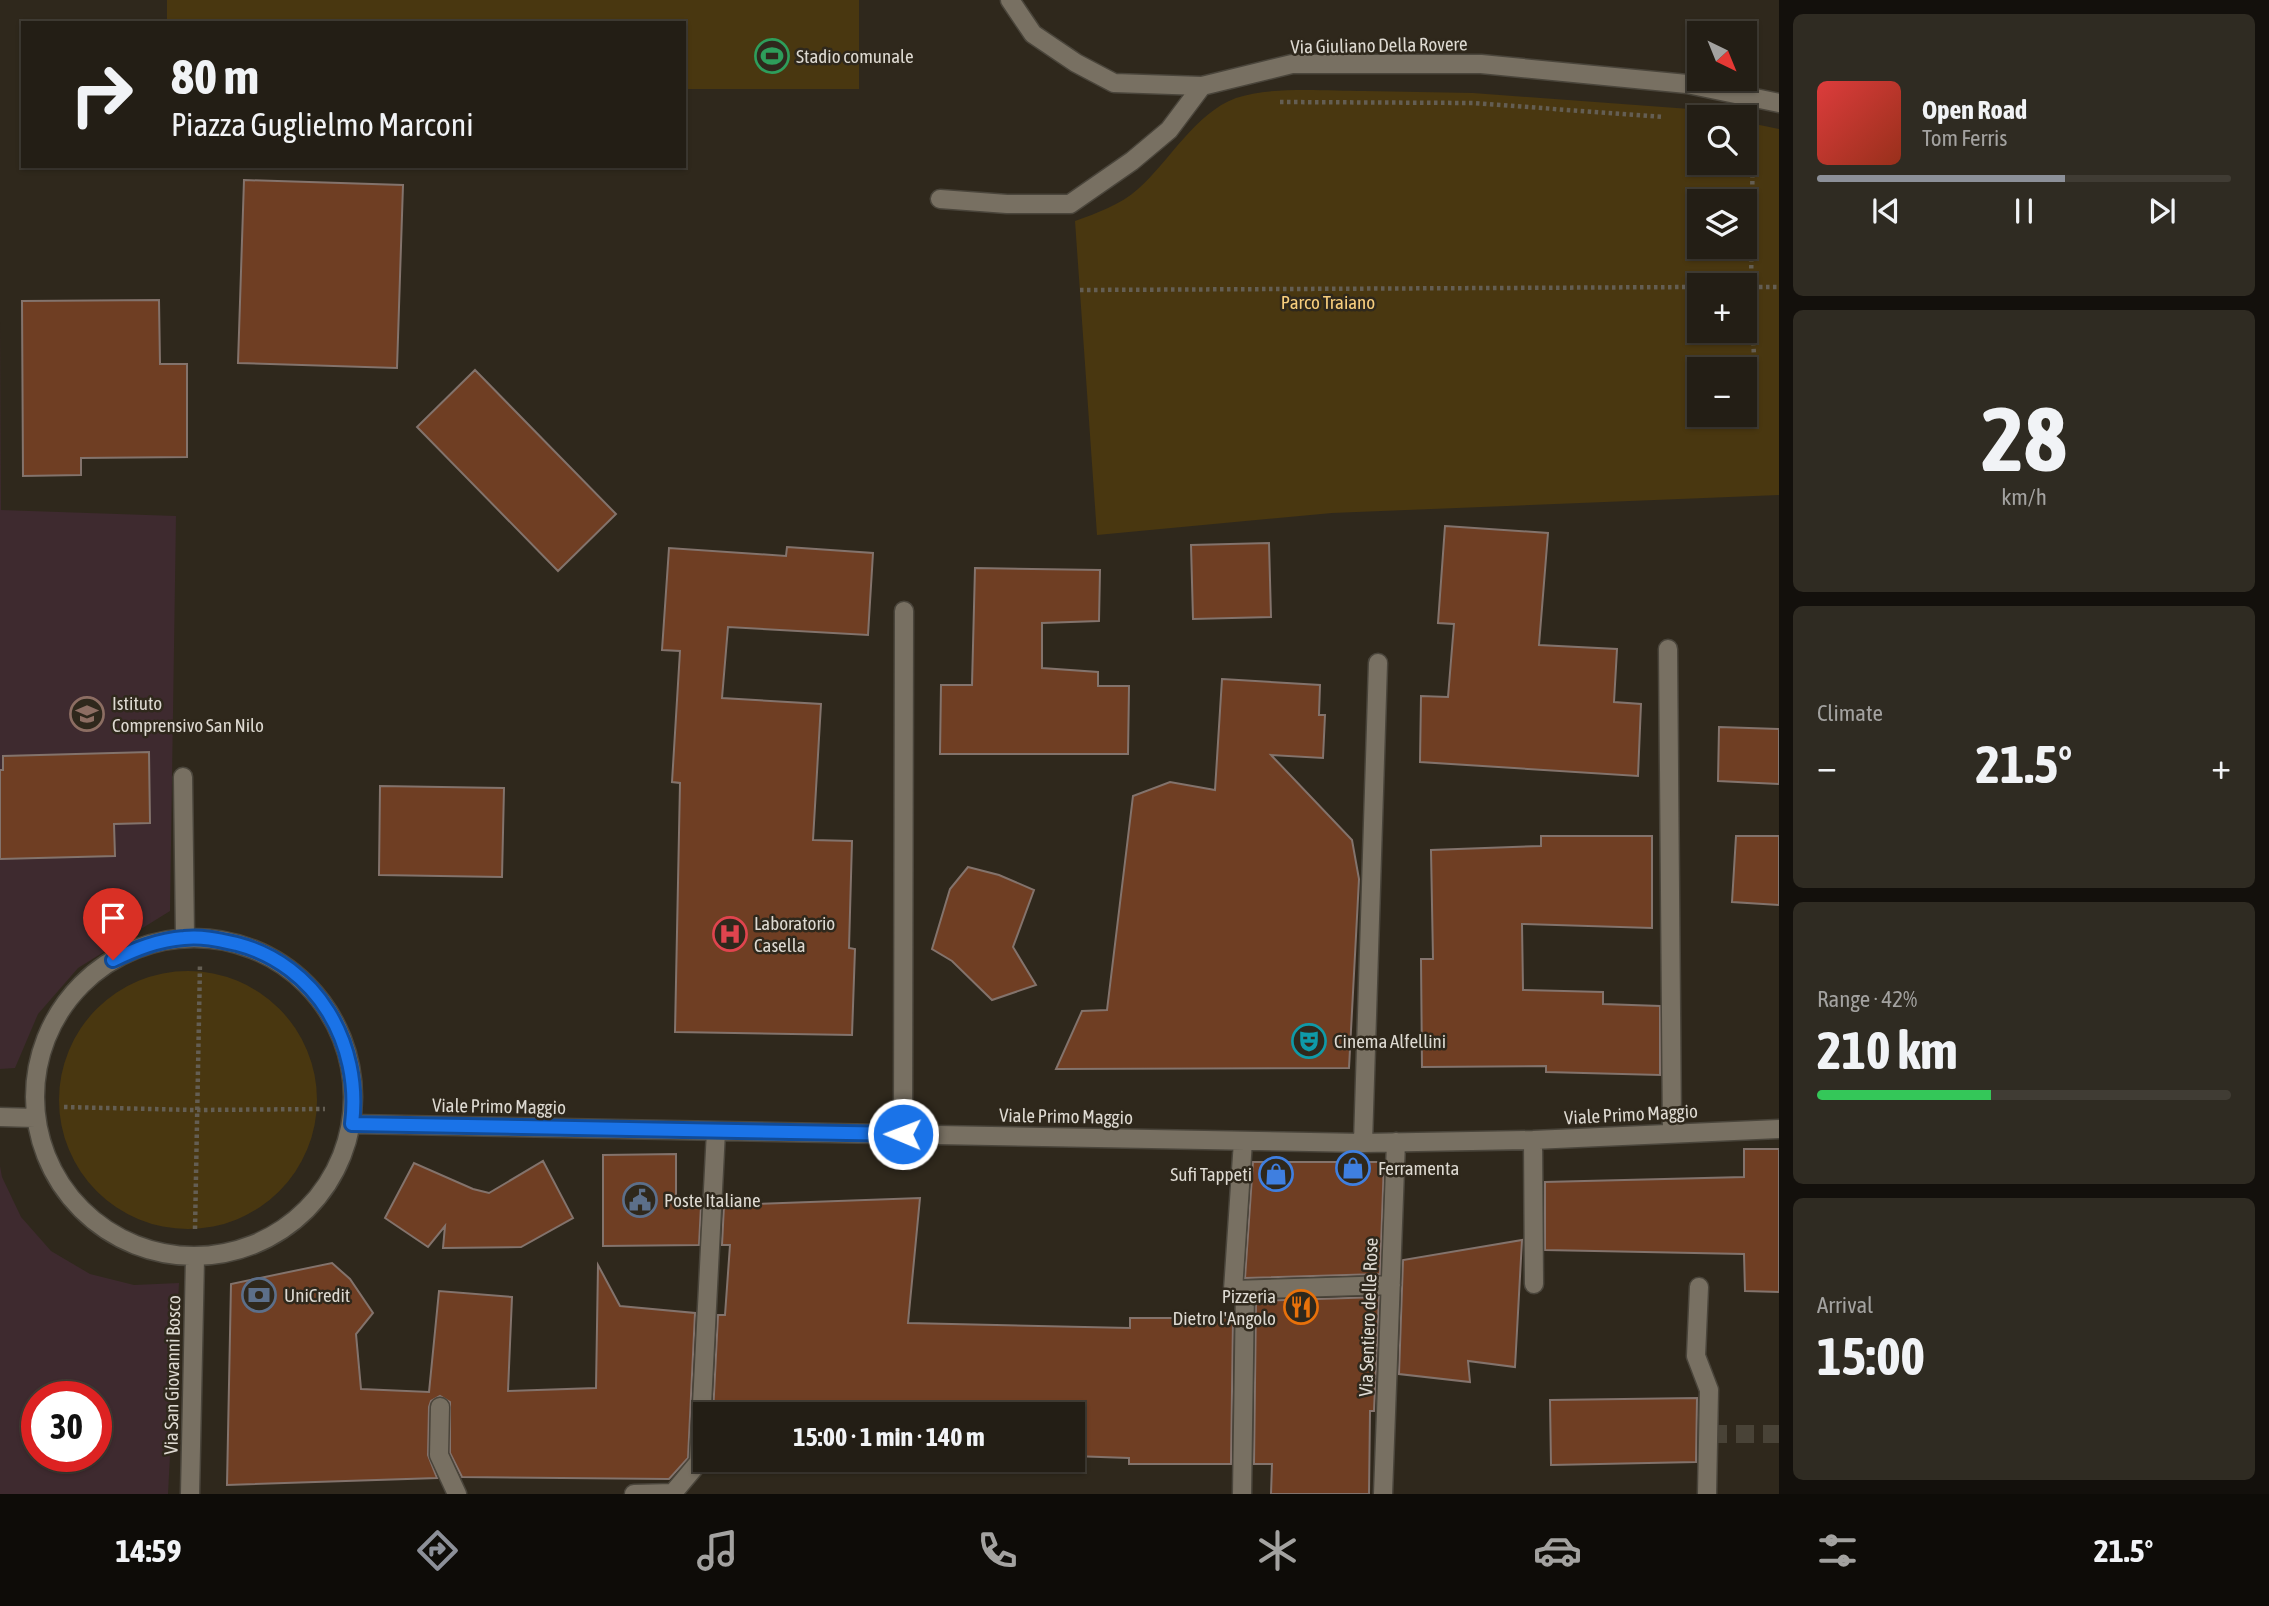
<!DOCTYPE html>
<html lang="en">
<head>
<meta charset="utf-8">
<style>
	body { margin:0; font-family:"Asap Condensed",sans-serif; background:#2f2b22; color:#f1f3f6; height:100vh; display:flex; flex-direction:column; font-size:26px; white-space:nowrap }
	* { box-sizing:border-box; margin:0 }
	p { font-size:23px; color:#a3a2a0 }
	.icon { flex:none; width:38px; height:38px; fill:none; stroke:currentColor; stroke-width:2; stroke-linecap:round; stroke-linejoin:round }
	.map { position:relative; flex:1; overflow:hidden }
	.details { display:flex; flex-direction:column; gap:14px; padding:14px; background:#13100c; width:490px }
	.details>* { flex:none }
	.guide { position:absolute; left:21px; top:21px; width:665px; height:147px; border-radius:0px; box-shadow:0 2px 5px #0004,0 0 0 2px #403c34; background:#231e15; color:#f1f3f6; overflow:hidden }
	.needle { width:46px; rotate:137deg }
	.fabs { position:absolute; left:1687px; top:21px; display:grid; gap:14px }
	.fabs a { display:grid; place-items:center; width:70px; height:70px; border-radius:0px; background:#231e15; box-shadow:0 2px 5px #0004,0 0 0 2px #403c34; font-size:35px }
	.speed { position:absolute; left:21px; top:1381px; display:flex; gap:14px; font-size:35px; font-weight:700; text-align:center }
	.speed>* { display:grid; place-content:center; width:91px; height:91px; border-radius:50%; background:#231e15; box-shadow:0 2px 5px #0004,0 0 0 2px #403c34; line-height:1 }
	.speed .limit { border:10px solid #d22; background:#fff; color:#111 }
	.pin { position:absolute; display:grid; place-items:center; width:60px; height:60px; color:#fff; margin:-72px -30px; border-radius:50% 50% 50% 0; rotate:-45deg; box-shadow:0 0 7px #0007 }
	.pin .icon { rotate:45deg }
	.me { position:absolute; width:77px; margin:-38px; rotate:271deg; stroke-linejoin:round; filter:drop-shadow(0 0 5px #0008) }
	.turn { display:flex; align-items:center; gap:24px; height:147px; padding:0 35px; font-size:32px }
	.turn .icon { width:91px; height:91px; stroke-width:2.5 }
	.turn b { display:block; font-size:49px; line-height:60px }
	.big { font-size:52px; font-weight:700; line-height:1.1 }
	.details .widget { flex:1; display:flex; flex-direction:column; justify-content:center; gap:10px; min-width:0; padding:0 24px; border-radius:10px; background:#2f2b22 }
	.details .dial { align-items:center; gap:0 }
	.dial b { font-size:91px; line-height:1 }
	.song { display:flex; align-items:center; gap:21px }
	.cover { width:84px; height:84px; border-radius:10px; background:linear-gradient(135deg,hsl(0 70% 55%),hsl(10 70% 35%)) }
	.played { height:7px; border-radius:4px; background:linear-gradient(90deg,#8c9099 60%,#403c34 60%) }
	.keys { display:flex; justify-content:space-around; direction:ltr }
	.heat { display:flex; justify-content:space-between; align-items:center; font-size:38px; direction:ltr }
	.charge { height:10px; border-radius:5px; background:linear-gradient(90deg,#34c759 42%,#403c34 0) }
	.trip { position:absolute; left:693px; top:1402px; width:392px; height:70px; border-radius:0px; background:#231e15; box-shadow:0 2px 5px #0004,0 0 0 2px #403c34; font-weight:700; line-height:70px; text-align:center }
	.tab-bar { display:flex; height:112px; justify-content:space-around; align-items:center; background:#0e0c08; color:#a3a2a0 }
	.tab-bar .icon { width:49px; height:49px }
	.tab-bar .selected { color:#8c9099 }
	.tab-bar b { font-size:32px; color:#f1f3f6 }
	main { display:flex; flex:1; min-height:0 }
	.map>svg:first-child { display:block }
	.education { fill:#3e2a2f; fill-rule:evenodd }
	.green { fill:#493710; fill-rule:evenodd }
	.building { fill:#6f3e23; stroke:#83736c; stroke-width:2 }
	.lines { fill:none; stroke-linecap:round; stroke-linejoin:round }
	.minor-tunnel { stroke:#494337; stroke-width:18; stroke-dasharray:18 9; stroke-linecap:butt }
	.minor-casing { stroke:#4a453b; stroke-width:21 }
	.path { stroke:#645e53; stroke-width:4.5; stroke-dasharray:3.5 3.5; stroke-linecap:butt }
	.minor { stroke:#787062; stroke-width:18 }
	.route-casing { stroke:#114b97; stroke-width:18 }
	.route { stroke:#1a73e8; stroke-width:12 }
	.labels { text-anchor:middle; stroke-width:5; stroke-linejoin:round; paint-order:stroke }
	.street-label { font-size:19px; fill:#ddd9d1; stroke:#2f281c }
	.poi-label { font-size:19px; fill:#ddd9d1; stroke:#2f281c; text-anchor:start }
	.park-label { font-size:19px; fill:#f8ce7d; stroke:#2f281c }
</style>
</head>
<body>
<main>
<div class="map">
<svg width="1779" height="1494" viewBox="0 0 1779 1494">
	<rect width="100%" height="100%" fill="#2f281c"/>
	<!-- education -->
	<path class="education" d="M0,321L1,510L176,516L170,911L78,968L38,1014L15,1068L0,1069Z
		M0,1166L2,1177L21,1217L51,1251L90,1274L134,1285L179,1283L168,1494H0ZM37,1396H96V1456H37Z"/>
	<!-- green -->
	<path class="green" d="M167,0H859V89H684V23H167Z
		M1364,91L1473,93L1690,109L1726,117H1699V163H1745V122L1779,129V495L1332,513L1097,535L1075,221C1097,213 1120,205 1138,189C1169,162 1195,113 1236,98C1271,86 1326,91 1364,91ZM1699,201H1745V247H1699ZM1699,285H1745V331H1699ZM1699,369H1745V415H1699Z
		M59 1100a129 129 0 1 1 258 0a129 129 0 1 1-258 0Z"/>
	<!-- building -->
	<path class="building" d="M244,180L403,185L397,368L238,363Z
		M159,300L160,364H187V457L81,458V475L23,476L22,301Z
		M475,370L616,514L558,571L417,427Z
		M1445,526L1548,533L1539,645L1617,649L1614,702L1641,704L1638,776L1420,762L1421,696L1448,697L1454,624L1438,623Z
		M1269,543L1271,617L1193,619L1191,545Z
		M787,547L873,553L868,635L728,627L722,698L821,704L813,840L852,841L849,948L855,949L852,1035L675,1032L680,783L672,782L680,651L662,650L669,548L786,556Z
		M975,568L1100,570L1099,621L1042,623V668L1098,672V686H1129L1128,754H940L941,685H972Z
		M1222,679L1320,685L1319,715H1325L1323,758L1271,755L1352,840L1359,879L1349,1068L1056,1069L1082,1011L1107,1010L1133,796L1170,782L1215,790Z
		M1719,727L1779,729V784L1718,781Z
		M149,752L150,823L114,824L115,856L0,859V770H3V756Z
		M380,786L504,788L502,877L379,875Z
		M1541,836H1652V928L1522,924L1523,990L1603,992V1004L1660,1006V1075L1546,1072V1066L1422,1067L1421,959H1433L1431,850L1541,846Z
		M1736,836H1779V905L1732,902Z
		M968,867L999,875L1034,890L1013,947L1036,985L992,1000L952,961L932,949L950,889Z
		M1744,1149H1779V1292L1745,1291L1744,1254L1545,1250V1182L1744,1177Z
		M676,1154V1206H701L699,1245L603,1246V1155Z
		M543,1161L573,1218L521,1247L443,1248L445,1226L428,1247L385,1218L414,1163L473,1189L489,1193Z
		M1253,1162H1384L1380,1274L1245,1278Z
		M920,1198L908,1323L1130,1328V1318H1233L1231,1464H1129V1458L1073,1456V1414H713L718,1315H725L730,1245H722L724,1205Z
		M1522,1240L1515,1367L1468,1361L1470,1382L1399,1374L1403,1260Z
		M332,1263L350,1279L373,1313L356,1334L361,1389L429,1392L439,1291L512,1297L508,1391L596,1388L598,1265L620,1306L695,1313L688,1458L669,1479L462,1477L450,1453V1402L440,1396L431,1401L429,1407L428,1455L437,1478L227,1485L231,1284Z
		M1379,1297L1374,1411H1370L1369,1494H1271L1272,1464H1254L1256,1301Z
		M1697,1398L1696,1462L1551,1465L1550,1400Z
		M711,1460H908V1472L706,1471Z"/>
	<g class="lines">
		<!-- minor-tunnel -->
		<path class="minor-tunnel" d="M1709,1434H1779"/>
		<!-- minor casing -->
		<g class="minor-casing">
			<path id="minor" d="M1010,0L1033,34L1076,63L1114,83L1202,86L1292,64H1481L1687,84L1779,103
				M940,199L1007,204H1070L1132,161L1169,130L1202,86
				M1668,649L1672,1132
				M183,777L185,938
				M35 1097a159 159 0 1 1 318 0a159 159 0 1 1-318 0Z
				M0,1117L35,1118
				M352,1124L1363,1143L1533,1140L1779,1129
				M903,1134L904,611
				M1533,1140L1534,1284
				M1243,1141L1233,1290L1391,1285
				M1363,1143L1378,663
				M1699,1287L1696,1356L1709,1390L1707,1494
				M440,1407L439,1455L457,1494
				M190,1494L195,1258
				M634,1494L673,1493L699,1462L716,1131
				M1242,1494L1245,1290
				M1383,1494L1396,1142"/>
		</g>
		<!-- path -->
		<path class="path" d="M1280,102L1473,103L1663,117
			M1753,132L1751,287L1755,381
			M1745,287H1779
			M1080,290L1699,287
			M64,1107L195,1110L325,1109
			M195,1229L200,964"/>
		<!-- minor -->
		<use href="#minor" class="minor"/>
	</g>
	<g class="lines">
		<!-- route casing -->
		<g class="route-casing">
			<path id="route" d="M113,960C136,949 158,940 184,938C202,936 219,940 237,944C317,965 362,1044 352,1124L903,1134"/>
		</g>
		<!-- route -->
		<use href="#route" class="route"/>
	</g>
	<!-- icons -->
	<defs>
		<g id="stadium-ring" transform="scale(1.75)"><circle r="9.5" fill="#2f281c" stroke="#2e9e5b" stroke-width="1.5"/><path d="M0-5a6.5 5 0 1 0 0 10a6.5 5 0 1 0 0-10ZM-3.5-1.8h7v3.6h-7Z" fill="#2e9e5b"/></g>
		<g id="school-ring" transform="scale(1.75)"><circle r="9.5" fill="#2f281c" stroke="#8d6e63" stroke-width="1.5"/><path d="M0-5L7-2L0 1L-7-2ZM-4 1L0 2.5L4 1V4Q0 6-4 4Z" fill="#8d6e63"/></g>
		<g id="hospital-ring" transform="scale(1.75)"><circle r="9.5" fill="#2f281c" stroke="#e0444e" stroke-width="1.5"/><path d="M-5-5h3v3.5h4V-5h3V5h-3V1.5h-4V5h-3Z" fill="#e0444e"/></g>
		<g id="theatre-ring" transform="scale(1.75)"><circle r="9.5" fill="#2f281c" stroke="#0f9aa8" stroke-width="1.5"/><path d="M-5-5.5Q0-4 5-5.5V0Q5 5 0 6Q-5 5-5 0ZM-3.3-2.5H-1v1.5H-3.3ZM1-2.5H3.3v1.5H1ZM-2.8 1Q0 5.5 2.8 1Z" fill="#0f9aa8"/></g>
		<g id="shop-ring" transform="scale(1.75)"><circle r="9.5" fill="#2f281c" stroke="#3f7fe0" stroke-width="1.5"/><path d="M-5-2.5h2.3a2.7 3.5 0 0 1 5.4 0H5L5.5 6h-11ZM-1.5-2.5h3a1.5 2.3 0 0 0-3 0Z" fill="#3f7fe0"/></g>
		<g id="civic-ring" transform="scale(1.75)"><circle r="9.5" fill="#2f281c" stroke="#5c6f8a" stroke-width="1.5"/><path d="M-.6-6.5H3V-4.5H.6V-3L4-1V1h2V6H-6V1h2V-1L-.6-3ZM-1.2 2.5V6h2.4V2.5Z" fill="#5c6f8a"/></g>
		<g id="bank-ring" transform="scale(1.75)"><circle r="9.5" fill="#2f281c" stroke="#5c6f8a" stroke-width="1.5"/><path d="M-6-4H6V4H-6ZM0-2.3a2.3 2.3 0 1 0 0 4.6a2.3 2.3 0 1 0 0-4.6Z" fill="#5c6f8a"/></g>
		<g id="restaurant-ring" transform="scale(1.75)"><circle r="9.5" fill="#2f281c" stroke="#e8710a" stroke-width="1.5"/><path d="M-5-6h1v4h1v-4h1v4h1v-4h1v5L-1.5 .5V6h-2V.5L-5-1ZM5-6V6H3V1.5H1.5Q1.5-4 5-6Z" fill="#e8710a"/></g>
	</defs>
	<g fill-rule="evenodd">
		<use href="#stadium-ring" x="772" y="56"/>
		<use href="#school-ring" x="87" y="714"/>
		<use href="#hospital-ring" x="730" y="934"/>
		<use href="#theatre-ring" x="1309" y="1041"/>
		<use href="#shop-ring" x="1353" y="1168"/>
		<use href="#shop-ring" x="1276" y="1174"/>
		<use href="#civic-ring" x="640" y="1200"/>
		<use href="#bank-ring" x="259" y="1295"/>
		<use href="#restaurant-ring" x="1301" y="1307"/>
	</g>
	<g class="labels">
		<!-- street labels -->
		<g class="street-label">
			<text transform="translate(1379 45) rotate(-1)" y="7">Via Giuliano Della Rovere</text>
			<text transform="translate(499 1106) rotate(1)" y="7">Viale Primo Maggio</text>
			<text transform="translate(1631 1114) rotate(-3)" y="7">Viale Primo Maggio</text>
			<text transform="translate(1066 1116) rotate(1)" y="7">Viale Primo Maggio</text>
			<text transform="translate(1368 1317) rotate(-88)" y="7">Via Sentiero delle Rose</text>
			<text transform="translate(172 1375) rotate(-89)" y="7">Via San Giovanni Bosco</text>
		</g>
		<!-- poi labels -->
		<g class="poi-label">
			<text x="796" y="63">Stadio comunale</text>
			<text x="112" y="710">Istituto<tspan x="112" dy="22">Comprensivo San Nilo</tspan></text>
			<text x="754" y="930">Laboratorio<tspan x="754" dy="22">Casella</tspan></text>
			<text x="1334" y="1048">Cinema Alfellini</text>
			<text x="1378" y="1175">Ferramenta</text>
			<text x="1252" y="1181" text-anchor="end">Sufi Tappeti</text>
			<text x="664" y="1207">Poste Italiane</text>
			<text x="284" y="1302">UniCredit</text>
			<text x="1276" y="1303" text-anchor="end">Pizzeria<tspan x="1276" dy="22">Dietro l'Angolo</tspan></text>
		</g>
		<!-- park labels -->
		<g class="park-label">
			<text x="1328" y="309">Parco Traiano</text>
		</g>
	</g>
</svg>
<div class="fabs">
<a><svg class="needle" viewBox="-14 -14 28 28"><path d="M0-13l5 13h-10z" fill="#e53935"/><path d="M0 13l5-13h-10z" fill="#a3a2a0"/></svg></a>
<a><svg class="icon" aria-label="search" viewBox="0 0 24 24"><circle cx="10" cy="10" r="6"/><path d="M15 15l6 6"/></svg></a>
<a><svg class="icon" aria-label="layers" viewBox="0 0 24 24"><path d="M12 4l9 5-9 5-9-5zM3 14l9 5 9-5"/></svg></a>
<a>+</a>
<a>−</a>
</div>
<div class="speed"><div class="limit">30</div></div>
<div class="pin" style="left:113px;top:960px;background:#d93025"><svg class="icon" aria-label="arrive" viewBox="0 0 24 24"><path d="M6 21V4h12l-3 4 3 4H6"/></svg></div>
<svg class="me" style="left:903px;top:1134px" viewBox="-20 -20 40 40"><circle r="17" fill="#1a73e8" stroke="#fff" stroke-width="3"/><path d="M0-11L8 9 0 5-8 9z" fill="#fff"/></svg>
<div class="trip">15:00 · 1 min · 140 m</div>
<div class="guide">
<div class="turn"><svg class="icon" aria-label="right" viewBox="0 0 24 24"><path d="M7 20v-9h11M14 6l5 5-5 5"/></svg><div><b>80 m</b>Piazza Guglielmo Marconi</div></div>
</div>
</div>
<section class="details">
<div class="widget">
<div class="song"><i class="cover"></i><div><b>Open Road</b><p>Tom Ferris</p></div></div>
<div class="played"></div>
<div class="keys"><svg class="icon" aria-label="previous" viewBox="0 0 24 24"><path d="M18 5L8 12l10 7zM5 5v14"/></svg><svg class="icon" aria-label="pause" viewBox="0 0 24 24"><path d="M8 5v14M16 5v14"/></svg><svg class="icon" aria-label="next" viewBox="0 0 24 24"><path d="M6 5l10 7-10 7zM19 5v14"/></svg></div>
</div>
<div class="widget dial"><b>28</b><p>km/h</p></div>
<div class="widget"><p>Climate</p>
<div class="heat"><a>−</a><b class="big">21.5°</b><a>+</a></div>
</div>
<div class="widget"><p>Range · 42%</p><b class="big">210 km</b><div class="charge"></div></div>
<div class="widget"><p>Arrival</p><b class="big">15:00</b></div>
</section>
</main>
<nav class="tab-bar">
<b>14:59</b>
<svg class="icon selected" aria-label="directions" viewBox="0 0 24 24"><path d="M12 3l9 9-9 9-9-9zM9 14v-3h6M13 9l2 2-2 2"/></svg>
<svg class="icon" aria-label="music" viewBox="0 0 24 24"><path d="M9 18V5l10-2v13"/><circle cx="6" cy="18" r="3"/><circle cx="16" cy="16" r="3"/></svg>
<svg class="icon" aria-label="phone" viewBox="0 0 24 24"><path d="M5 4h4l2 5-3 2q2 4 5 5l2-3 5 2v4C11 20 4 13 5 4z"/></svg>
<svg class="icon" aria-label="climate" viewBox="0 0 24 24"><path d="M12 3v18M4 7l16 10M4 17L20 7"/></svg>
<svg class="icon" aria-label="car" viewBox="0 0 24 24"><path d="M5 17H2v-5l4-1 3-4h7l3 4 3 1v5h-3M9 17h6M6 11h13"/><circle cx="7" cy="17" r="2"/><circle cx="17" cy="17" r="2"/></svg>
<svg class="icon" aria-label="filters" viewBox="0 0 24 24"><path d="M4 7h16M4 17h16"/><circle cx="9" cy="7" r="2"/><circle cx="15" cy="17" r="2"/></svg>
<b>21.5°</b>
</nav>
</body>
</html>
